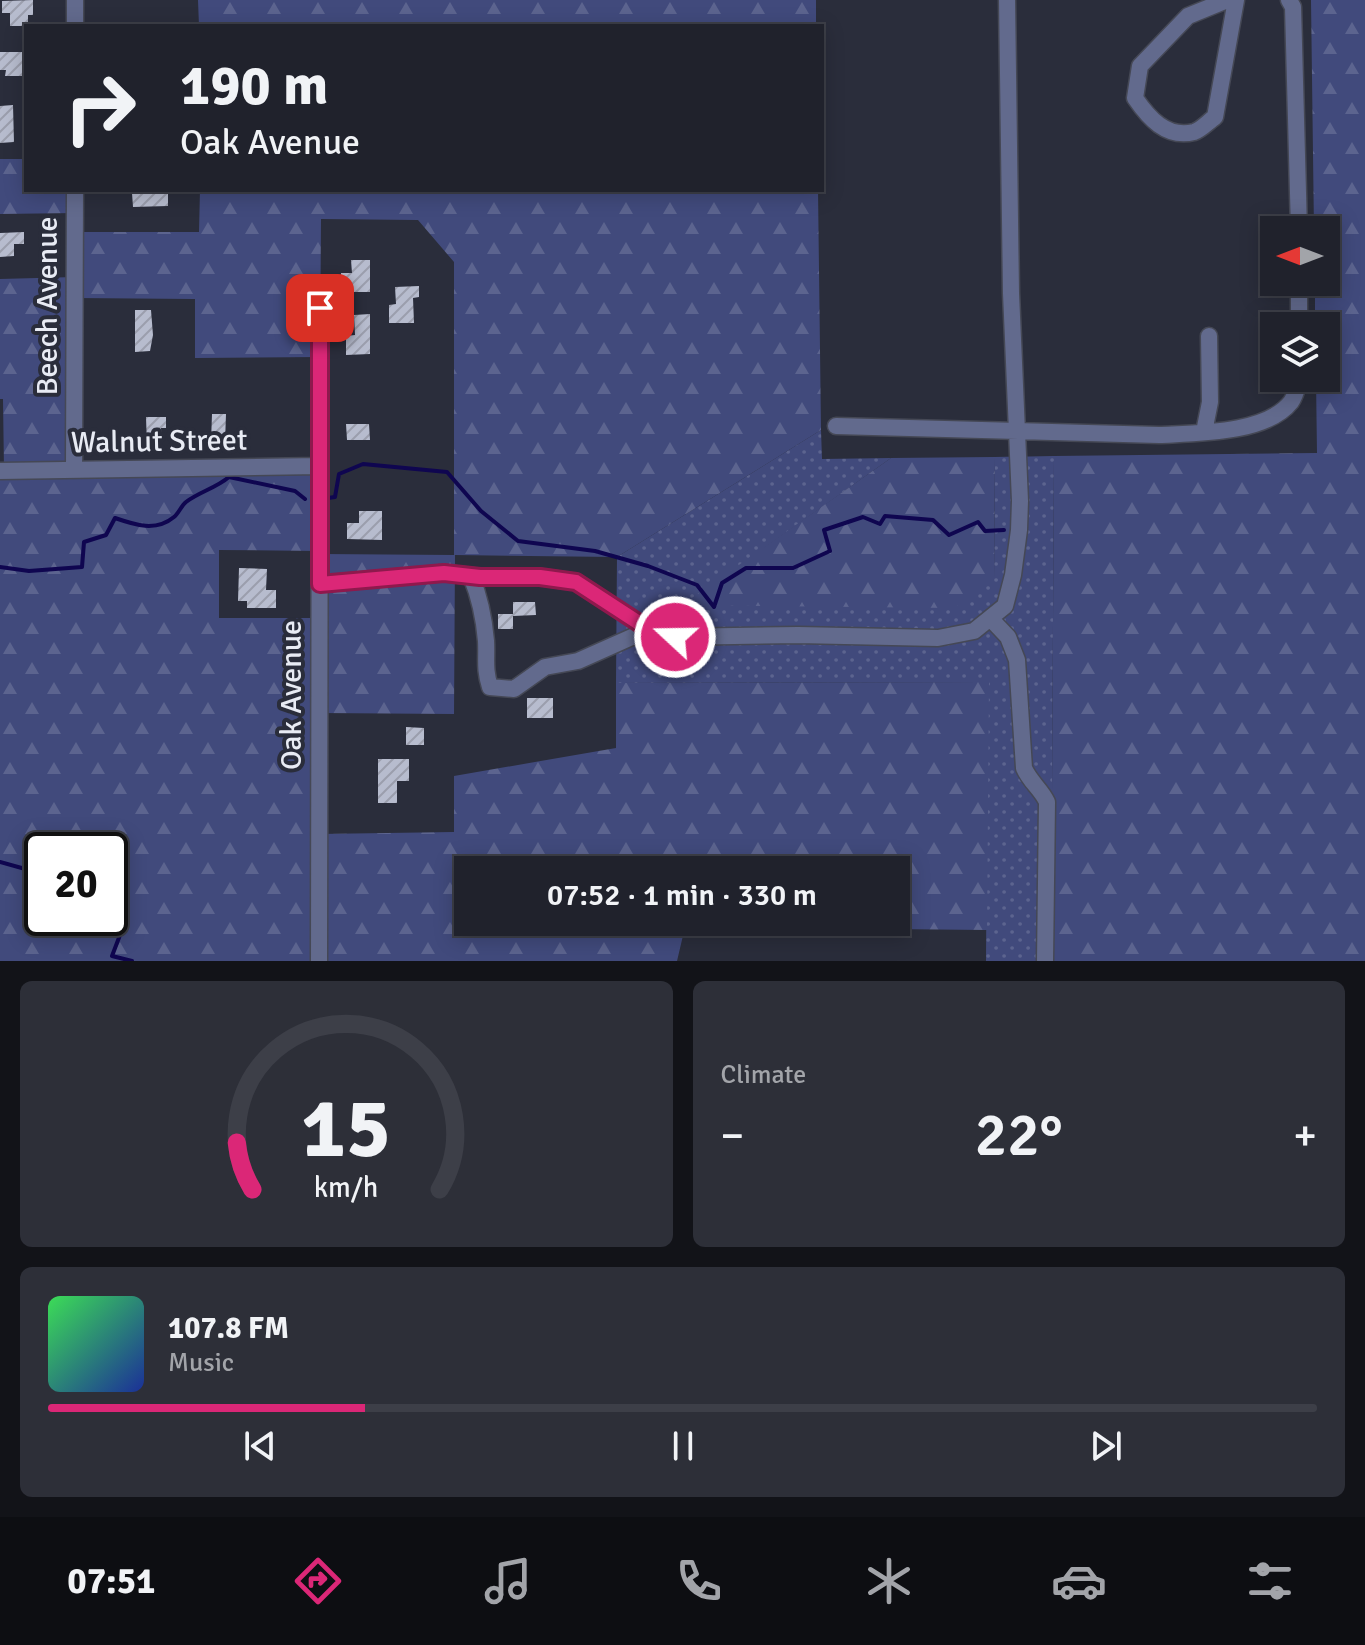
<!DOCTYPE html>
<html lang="en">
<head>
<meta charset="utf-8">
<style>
	body { margin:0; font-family:Signika,sans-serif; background:#2d2f38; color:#f1f3f6; height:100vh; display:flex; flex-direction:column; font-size:30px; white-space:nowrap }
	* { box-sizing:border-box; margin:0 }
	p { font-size:26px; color:#a2a4a9 }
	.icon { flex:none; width:44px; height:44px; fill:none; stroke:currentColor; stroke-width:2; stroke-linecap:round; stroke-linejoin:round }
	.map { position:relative; height:961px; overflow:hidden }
	.details { display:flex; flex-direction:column; gap:20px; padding:20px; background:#121318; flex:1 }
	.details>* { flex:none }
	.banner { position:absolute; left:24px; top:24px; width:800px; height:168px; border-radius:0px; box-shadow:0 4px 20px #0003,0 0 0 2px #3d3f48; background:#20222c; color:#f1f3f6; overflow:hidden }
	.needle { width:52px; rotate:270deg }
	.buttons { position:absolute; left:1260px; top:216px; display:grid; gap:16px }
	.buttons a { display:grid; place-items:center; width:80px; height:80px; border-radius:0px; background:#20222c; box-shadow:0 4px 20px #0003,0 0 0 2px #3d3f48; font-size:40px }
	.speed { position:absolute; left:24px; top:832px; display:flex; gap:16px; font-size:40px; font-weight:700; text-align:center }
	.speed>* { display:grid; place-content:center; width:104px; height:104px; border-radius:50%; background:#20222c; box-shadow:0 4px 20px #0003,0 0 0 2px #3d3f48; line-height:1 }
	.speed .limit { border:4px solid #111; border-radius:12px; background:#fff; color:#111 }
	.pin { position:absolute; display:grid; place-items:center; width:68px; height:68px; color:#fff; margin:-34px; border-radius:16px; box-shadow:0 4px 12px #0006 }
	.me { position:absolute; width:88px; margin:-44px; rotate:291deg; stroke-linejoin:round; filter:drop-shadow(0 0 6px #0008) }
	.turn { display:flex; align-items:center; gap:28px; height:168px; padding:0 24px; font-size:36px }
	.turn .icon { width:104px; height:104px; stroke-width:2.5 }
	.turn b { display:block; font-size:56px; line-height:68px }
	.big { font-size:60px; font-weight:600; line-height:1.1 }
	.details .widget { flex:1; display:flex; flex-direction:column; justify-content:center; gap:12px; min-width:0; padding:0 28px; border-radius:12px; background:#2d2f38 }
	.details .dial { align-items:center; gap:0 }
	.dial svg { height:208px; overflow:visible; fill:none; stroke:#3d3f48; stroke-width:7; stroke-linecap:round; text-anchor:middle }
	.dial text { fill:#f1f3f6; stroke:none }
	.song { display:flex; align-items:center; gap:24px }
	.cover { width:96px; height:96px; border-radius:12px; background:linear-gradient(135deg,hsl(130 70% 55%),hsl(230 70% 35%)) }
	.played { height:8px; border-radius:4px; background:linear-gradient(90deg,#db2777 25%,#3d3f48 25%) }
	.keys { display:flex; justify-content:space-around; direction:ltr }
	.heat { display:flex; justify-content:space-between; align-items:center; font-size:44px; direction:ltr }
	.details .tiles { flex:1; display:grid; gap:20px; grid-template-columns:1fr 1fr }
	.widget:last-child { grid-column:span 2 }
	.trip { position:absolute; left:454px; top:856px; width:456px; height:80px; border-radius:0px; background:#20222c; box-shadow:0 4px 20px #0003,0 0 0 2px #3d3f48; font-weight:600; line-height:80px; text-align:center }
	.tabs { display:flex; height:128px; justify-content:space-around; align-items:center; background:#0d0e12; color:#a2a4a9 }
	.tabs .icon { width:56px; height:56px }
	.tabs .active { color:#db2777 }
	.tabs b { font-size:36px; color:#f1f3f6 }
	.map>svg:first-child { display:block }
	.grass { fill:url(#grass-dots) }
	.forest { fill:url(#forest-firs); fill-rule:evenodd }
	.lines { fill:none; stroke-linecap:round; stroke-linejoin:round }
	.stream { stroke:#0f0650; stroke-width:4 }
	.building { fill:url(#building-hatch) }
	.minor-casing { stroke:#454855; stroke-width:19 }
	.minor { stroke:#626a8d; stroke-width:16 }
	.route-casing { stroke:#8e194d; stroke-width:20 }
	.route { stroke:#db2777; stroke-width:14 }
	.labels { text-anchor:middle; stroke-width:8; stroke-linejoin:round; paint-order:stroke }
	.street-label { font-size:30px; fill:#e8ebf4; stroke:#2a2d3b }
</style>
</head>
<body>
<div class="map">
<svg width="1365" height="961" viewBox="0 0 1365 961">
	<defs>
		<pattern id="grass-dots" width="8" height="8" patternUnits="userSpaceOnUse" patternTransform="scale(2)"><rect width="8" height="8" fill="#414a7c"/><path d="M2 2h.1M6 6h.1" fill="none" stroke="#5c648f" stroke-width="1.8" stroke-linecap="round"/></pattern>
		<pattern id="forest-firs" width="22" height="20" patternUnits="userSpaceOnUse" patternTransform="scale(2)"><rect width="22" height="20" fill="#414a7c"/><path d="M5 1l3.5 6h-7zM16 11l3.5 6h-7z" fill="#5c648f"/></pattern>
		<pattern id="building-hatch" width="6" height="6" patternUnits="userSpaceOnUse" patternTransform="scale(2)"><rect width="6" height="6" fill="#b7bcce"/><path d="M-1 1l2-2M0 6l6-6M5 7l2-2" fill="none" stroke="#9b9ead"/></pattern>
	</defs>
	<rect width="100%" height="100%" fill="#2a2d3b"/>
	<!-- grass -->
	<path class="grass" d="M821,430L822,459L891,458L684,605L994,579L995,457L1054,456L1051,961H986L988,682L616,683L617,557Z"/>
	<!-- forest -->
	<path class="forest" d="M198,0H816V26H199Z
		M1311,0H1365V961H1051L1054,456L1317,453L1316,378H1326V326H1315V282H1326V230H1314Z
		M0,159H26V190H75V213L0,214Z
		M200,190H818L821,430L617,557L455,555L454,714L320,713V834L454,832V776L616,748V683L989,682L987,930L685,927L677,961H0V471L4,470L3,399H0V279L75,277V232H199ZM321,219L418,220L454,262V555L319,554V618H219V550L319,551V466L74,469L76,298L195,299V358L320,357ZM42,850H110V918H42ZM468,870H896V922H468Z
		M995,457L994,579L954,608L682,605L891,458Z"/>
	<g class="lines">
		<!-- stream -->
		<path class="stream" d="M328,498L335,497L339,474L363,464L447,472L481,511L518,541L595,551L648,566L697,585L714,607L722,583L746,568H793L830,551L824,530L863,517L880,524L885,516L933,520L949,535L978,522L985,531L1004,530
			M0,567L29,571L82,567L84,542L106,535L115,518C135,525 156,532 174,517C179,513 181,506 186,502C199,492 216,488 229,477L295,491L305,499
			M0,862L36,872L42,877
			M101,918L106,929L120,935L112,956L132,961"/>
	</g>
	<!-- building -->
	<path class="building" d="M33,0V15H28V26H10V13H2V1Z
		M0,52H24L23,76H5L6,70H0Z
		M13,105L14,142L0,143V106Z
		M146,190H168V206L133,207L132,193H146Z
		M24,232V244H14V256L0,257V233Z
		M351,260H370V292H341V273H352Z
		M419,286V297L413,298L414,323H389V305L396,304L395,287Z
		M135,310H151L153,335L150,351L135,352Z
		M370,314V354L346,355V336L355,335L354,315Z
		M212,414H226L225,443L211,442Z
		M146,417H166V428H161L162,447H147Z
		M346,424H369L370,440H347Z
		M359,511H382V540L347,539V523H359Z
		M239,568L267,569L266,590H276V608H247V601H238Z
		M513,602H535L536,615L513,616V629H498V614H513Z
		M527,698H553V718H527Z
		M406,727L424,728V745H406Z
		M378,759H409V781H397V803H378Z"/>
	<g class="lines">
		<!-- minor casing -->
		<g class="minor-casing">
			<path id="minor" d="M75,0V26
				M1227,0L1188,16L1140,66L1135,98C1148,117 1166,139 1194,132C1201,130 1209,121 1215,117L1236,0
				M1289,0L1293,7L1299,230
				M1299,282V326
				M836,426L1159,435C1196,433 1266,434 1291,402C1296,395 1298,385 1300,378
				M1204,432L1210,402L1209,336
				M74,470L75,190
				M0,471L319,466
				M471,576C480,598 484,617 486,641C487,659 484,668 490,687L514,689L545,667L578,661L652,628
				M320,584L444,573L480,577H540L576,582L642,625L675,637L798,635L938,638L974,631L1005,606L1013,575L1019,530L1020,501L1011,293L1007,0
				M990,618L1008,637L1017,660L1024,768C1030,782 1041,789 1047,802L1045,961
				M319,961L320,284"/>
		</g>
		<!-- minor -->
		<use href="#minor" class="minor"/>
	</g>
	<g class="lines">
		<!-- route casing -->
		<g class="route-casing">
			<path id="route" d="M320,308V584L444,573L480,577H540L576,582L642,625L675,637"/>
		</g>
		<!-- route -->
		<use href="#route" class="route"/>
	</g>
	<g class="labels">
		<!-- street labels -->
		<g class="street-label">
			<text transform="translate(47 306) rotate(-90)" y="10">Beech Avenue</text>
			<text transform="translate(159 441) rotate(-1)" y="10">Walnut Street</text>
			<text transform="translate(291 695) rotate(-90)" y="10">Oak Avenue</text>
		</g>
	</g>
</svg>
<div class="buttons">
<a><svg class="needle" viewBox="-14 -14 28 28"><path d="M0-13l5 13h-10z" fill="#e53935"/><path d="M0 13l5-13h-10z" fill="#a2a4a9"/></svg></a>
<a><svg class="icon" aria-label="layers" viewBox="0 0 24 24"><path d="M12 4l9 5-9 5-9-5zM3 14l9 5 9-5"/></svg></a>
</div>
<div class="speed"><div class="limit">20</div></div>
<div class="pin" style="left:320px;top:308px;background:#d93025"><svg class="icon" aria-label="arrive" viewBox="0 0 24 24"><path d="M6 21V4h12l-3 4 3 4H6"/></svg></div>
<svg class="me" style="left:675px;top:637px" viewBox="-20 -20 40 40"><circle r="17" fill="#db2777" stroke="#fff" stroke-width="3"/><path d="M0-11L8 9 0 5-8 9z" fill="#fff"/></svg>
<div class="trip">07:52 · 1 min · 330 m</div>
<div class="banner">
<div class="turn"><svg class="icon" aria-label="right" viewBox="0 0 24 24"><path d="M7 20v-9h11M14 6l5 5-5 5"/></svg><div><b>190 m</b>Oak Avenue</div></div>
</div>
</div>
<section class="details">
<div class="tiles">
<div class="widget dial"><svg viewBox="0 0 100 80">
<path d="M14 69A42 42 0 1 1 86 69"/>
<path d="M14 69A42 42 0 0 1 8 51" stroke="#db2777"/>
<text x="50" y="56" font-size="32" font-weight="700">15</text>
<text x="50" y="72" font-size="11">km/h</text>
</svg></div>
<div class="widget"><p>Climate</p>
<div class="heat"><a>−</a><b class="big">22°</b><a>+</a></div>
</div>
<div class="widget">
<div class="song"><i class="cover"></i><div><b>107.8 FM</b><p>Music</p></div></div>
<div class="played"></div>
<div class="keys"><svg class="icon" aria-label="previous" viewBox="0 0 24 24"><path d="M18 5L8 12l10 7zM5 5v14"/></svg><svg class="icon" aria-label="pause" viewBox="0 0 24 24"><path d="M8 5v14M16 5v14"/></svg><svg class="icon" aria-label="next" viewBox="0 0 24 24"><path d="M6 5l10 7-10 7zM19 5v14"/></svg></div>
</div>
</div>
</section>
<nav class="tabs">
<b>07:51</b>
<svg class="icon active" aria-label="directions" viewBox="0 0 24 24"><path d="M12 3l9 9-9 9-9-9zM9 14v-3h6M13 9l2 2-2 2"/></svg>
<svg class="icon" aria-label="music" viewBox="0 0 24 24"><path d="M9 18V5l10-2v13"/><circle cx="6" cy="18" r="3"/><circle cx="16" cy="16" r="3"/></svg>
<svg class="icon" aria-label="phone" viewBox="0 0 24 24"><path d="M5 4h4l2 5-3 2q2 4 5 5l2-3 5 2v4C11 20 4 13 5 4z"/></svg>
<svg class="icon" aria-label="climate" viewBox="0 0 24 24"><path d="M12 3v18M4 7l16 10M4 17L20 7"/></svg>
<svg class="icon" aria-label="car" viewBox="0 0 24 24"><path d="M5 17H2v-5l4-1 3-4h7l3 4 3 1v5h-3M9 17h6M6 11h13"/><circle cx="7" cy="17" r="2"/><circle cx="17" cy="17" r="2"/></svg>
<svg class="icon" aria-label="filters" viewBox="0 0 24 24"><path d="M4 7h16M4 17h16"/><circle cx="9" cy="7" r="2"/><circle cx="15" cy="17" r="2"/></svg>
</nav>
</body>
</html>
